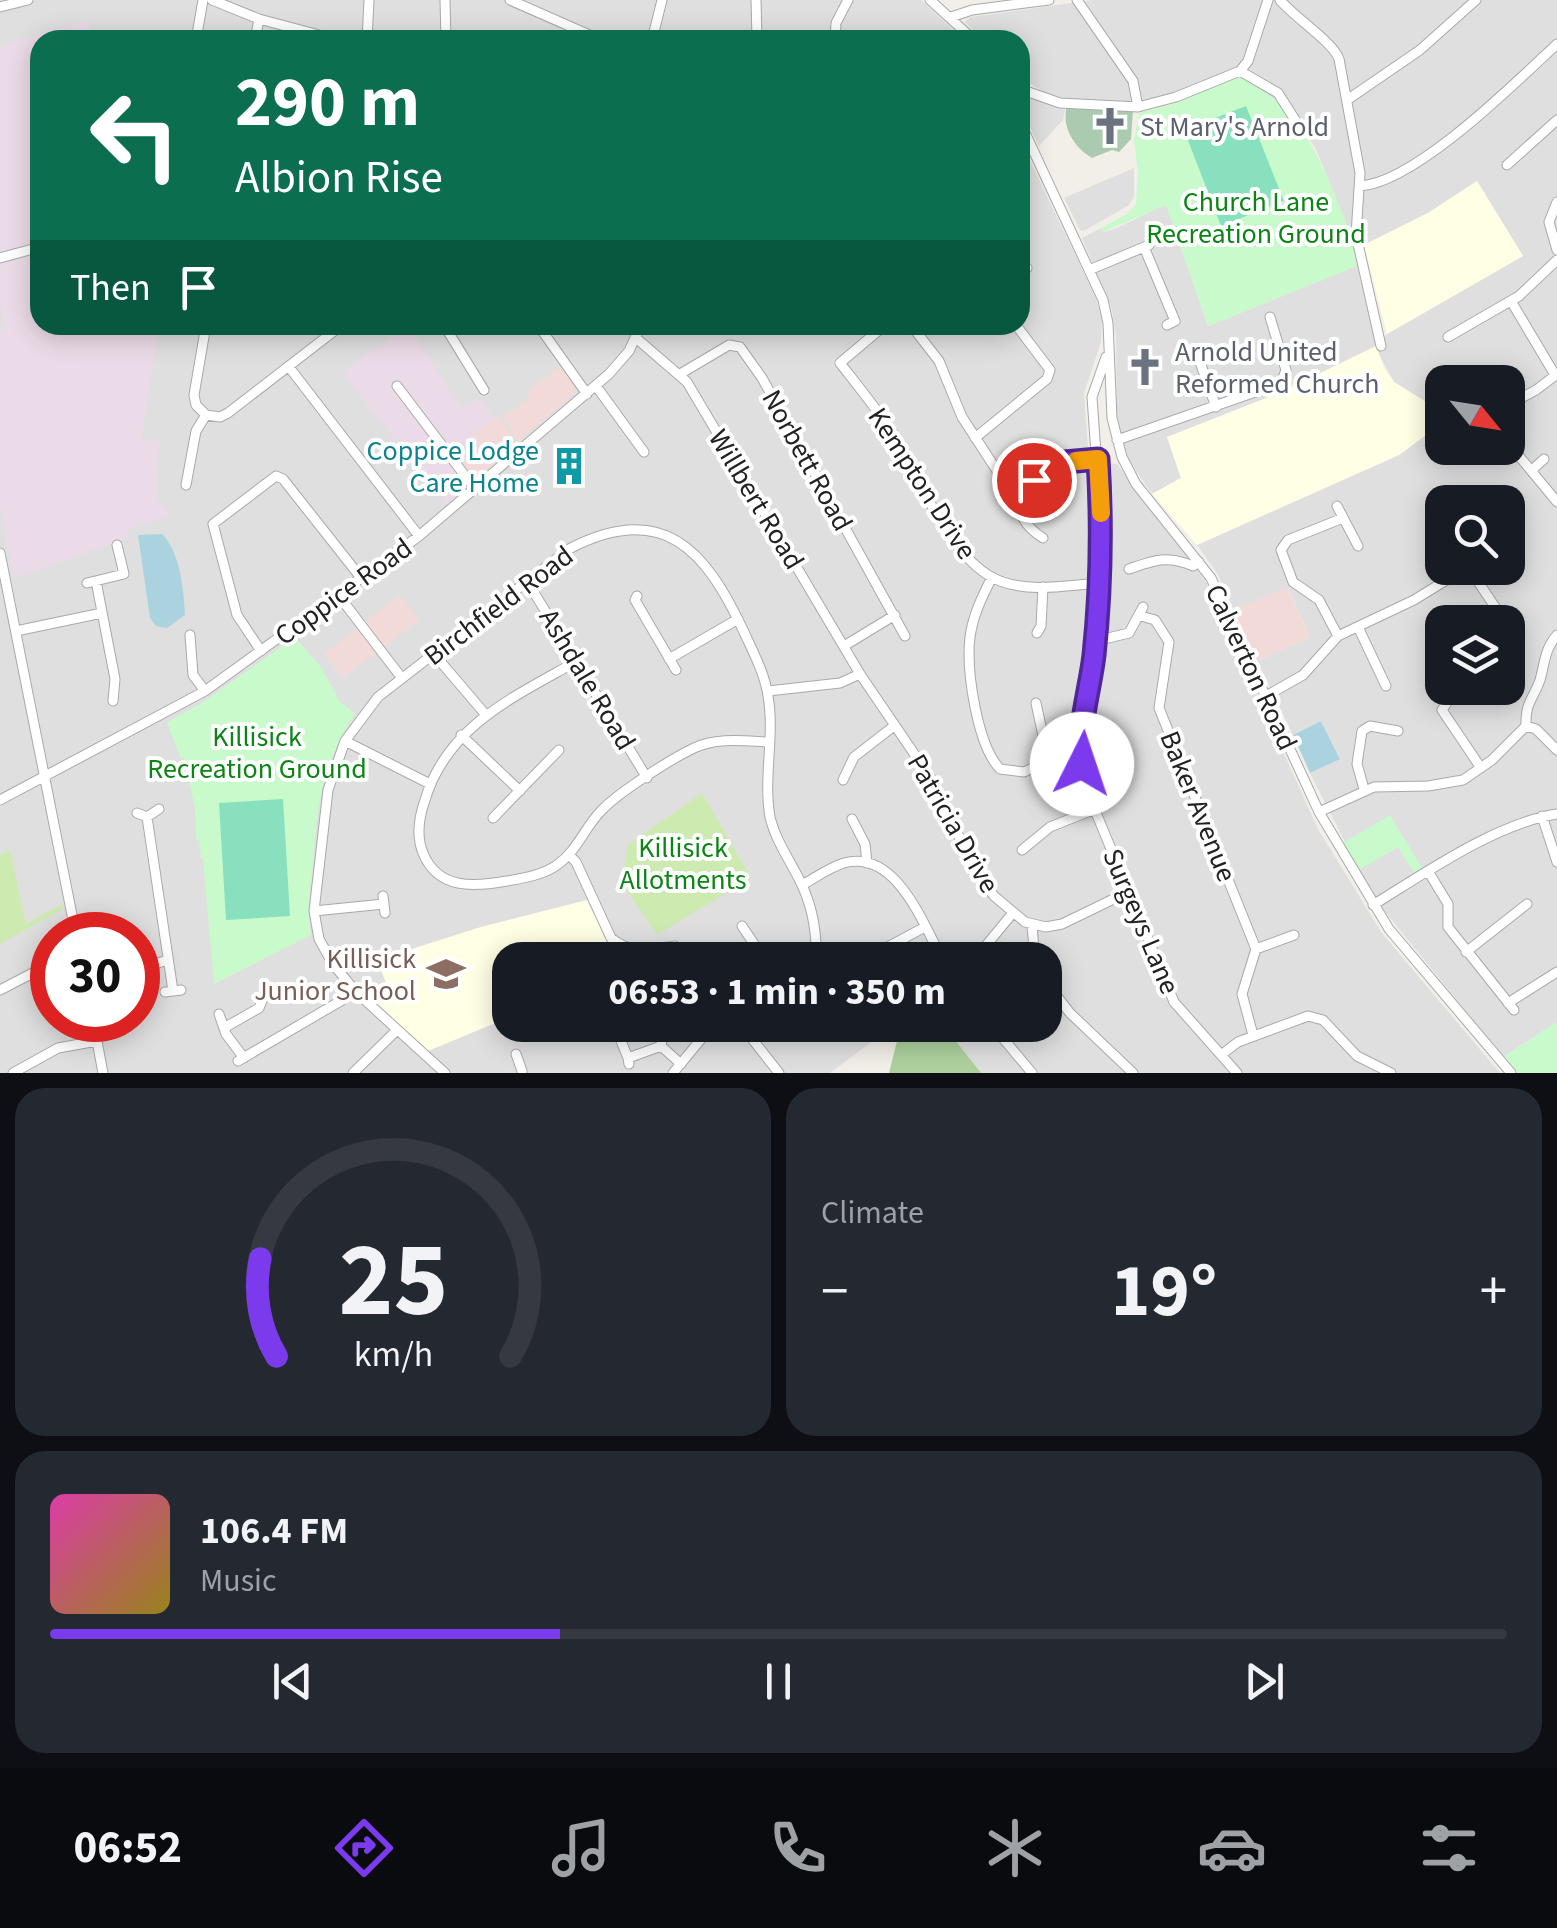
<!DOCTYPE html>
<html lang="en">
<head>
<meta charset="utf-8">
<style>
	body { margin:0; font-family:"Source Sans 3",sans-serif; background:#242831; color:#f1f3f6; height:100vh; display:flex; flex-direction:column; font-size:38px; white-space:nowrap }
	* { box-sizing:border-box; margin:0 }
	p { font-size:32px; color:#9ea1a6 }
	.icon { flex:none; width:55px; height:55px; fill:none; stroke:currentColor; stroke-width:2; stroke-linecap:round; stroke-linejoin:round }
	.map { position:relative; height:1073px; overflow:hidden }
	.side { display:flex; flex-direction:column; gap:15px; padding:15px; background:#0d0f14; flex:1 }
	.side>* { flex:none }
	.top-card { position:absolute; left:30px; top:30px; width:1000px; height:305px; border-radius:30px; box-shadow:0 5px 25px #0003; background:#0b6e4f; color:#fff; overflow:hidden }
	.needle { width:65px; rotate:120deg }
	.buttons { position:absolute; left:1425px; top:365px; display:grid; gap:20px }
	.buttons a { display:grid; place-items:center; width:100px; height:100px; border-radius:20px; background:#171b24; box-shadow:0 5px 25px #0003; font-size:50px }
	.speed { position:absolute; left:30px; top:912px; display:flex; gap:20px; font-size:50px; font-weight:700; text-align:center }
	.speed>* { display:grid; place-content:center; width:130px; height:130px; border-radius:50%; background:#171b24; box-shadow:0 5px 25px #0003; line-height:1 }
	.speed .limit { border:15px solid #d22; background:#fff; color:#111 }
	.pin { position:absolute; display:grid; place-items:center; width:85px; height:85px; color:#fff; margin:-42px; border:5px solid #fff; border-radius:50%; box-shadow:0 2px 10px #0007 }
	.me { position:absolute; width:110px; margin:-55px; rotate:4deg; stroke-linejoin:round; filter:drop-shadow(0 0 8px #0008) }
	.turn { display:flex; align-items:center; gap:35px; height:210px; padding:0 40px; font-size:45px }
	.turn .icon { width:130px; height:130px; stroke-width:2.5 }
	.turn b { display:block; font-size:70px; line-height:85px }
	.then { display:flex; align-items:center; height:95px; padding:0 40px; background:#0003; gap:20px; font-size:38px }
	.big { font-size:75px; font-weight:700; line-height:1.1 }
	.side .widget { flex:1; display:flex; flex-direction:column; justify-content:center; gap:15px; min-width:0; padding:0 35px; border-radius:30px; background:#242831 }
	.side .dial { align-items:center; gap:0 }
	.dial svg { height:260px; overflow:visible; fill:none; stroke:#363941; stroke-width:7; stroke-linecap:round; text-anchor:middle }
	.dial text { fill:#f1f3f6; stroke:none }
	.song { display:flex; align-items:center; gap:30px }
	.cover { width:120px; height:120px; border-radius:15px; background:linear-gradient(135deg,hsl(320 70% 55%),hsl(50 70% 35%)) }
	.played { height:10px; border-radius:5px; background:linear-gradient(90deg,#7c3aed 35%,#363941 35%) }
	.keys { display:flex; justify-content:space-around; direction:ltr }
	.heat { display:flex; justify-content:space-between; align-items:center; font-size:55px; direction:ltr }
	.side .tiles { flex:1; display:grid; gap:15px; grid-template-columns:1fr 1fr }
	.widget:last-child { grid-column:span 2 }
	.trip { position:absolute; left:492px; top:942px; width:570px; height:100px; border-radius:30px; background:#171b24; box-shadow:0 5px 25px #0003; font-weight:700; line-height:100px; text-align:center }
	.dock { display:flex; height:160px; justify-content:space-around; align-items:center; background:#090b0e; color:#9ea1a6 }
	.dock .icon { width:70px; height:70px }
	.dock .on { color:#7c3aed }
	.dock b { font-size:45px; color:#f1f3f6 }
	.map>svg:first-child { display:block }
	.residential { fill:#e0dfdf; fill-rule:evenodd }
	.commercial { fill:#f2dad9 }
	.industrial { fill:#ebdbe8 }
	.education { fill:#ffffe5 }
	.grass { fill:#cdebb0 }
	.forest { fill:#add19e }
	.cemetery { fill:#aacbaf }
	.park { fill:#c8facc }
	.pitch { fill:#88e0be }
	.water { fill:#aad3df }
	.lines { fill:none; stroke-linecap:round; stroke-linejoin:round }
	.minor-casing { stroke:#a9a9a9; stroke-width:11 }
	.minor { stroke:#fff; stroke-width:9 }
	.route-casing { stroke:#51269a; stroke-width:25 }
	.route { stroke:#7c3aed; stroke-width:18 }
	.slow { stroke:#f59e0b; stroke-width:18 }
	.labels { text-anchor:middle; stroke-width:8; stroke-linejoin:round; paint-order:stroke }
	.worship-label { font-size:28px; fill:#5b616d; stroke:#fff; text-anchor:start }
	.park-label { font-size:28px; fill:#0c8416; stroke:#fff }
	.culture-label { font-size:28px; fill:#0d838f; stroke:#fff; text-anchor:end }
	.street-label { font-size:28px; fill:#222; stroke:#fff }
	.education-label { font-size:28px; fill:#785e54; stroke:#fff; text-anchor:end }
</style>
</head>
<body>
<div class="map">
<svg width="1557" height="1073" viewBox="0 0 1557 1073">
	<rect width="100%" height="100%" fill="#f2efe9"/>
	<!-- residential -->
	<path class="residential" d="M0,0H921L962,38L960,40H40V325H1020V140L1096,298L1102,320L1101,342L1084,393L1089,463L1117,464L1207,583L1318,829L1381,932L1500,1073H980L943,1025H1045V960H510V1025H894L830,1073H0ZM52,935H138V1020H52Z
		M1093,0H1557V1022L1503,1057L1386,913L1359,870L1310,773L1340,758L1321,721L1293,735L1257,661L1310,637L1288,588L1234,610L1217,573L1197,545L1399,455L1442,423V448H1508V382H1442V412L1394,382L1375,347L1279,393L1167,437L1181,478L1152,494L1128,459L1117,417L1116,337L1112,310L1082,238L1101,228L1104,232L1115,229L1166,204L1208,326L1357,266L1376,345L1387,334L1523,256L1477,181L1428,213L1364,245L1362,225H1347L1315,147L1284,109L1234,70L1172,93L1132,103L1065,98L1043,92L1020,77V40H983L965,22L971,17ZM1442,502H1508V568H1442ZM1442,622H1508V688H1442Z
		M1033,97L1065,110L1063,120L1039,146L1021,109L1023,100Z
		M1134,168V197L1129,205L1084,231L1080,230L1064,198Z"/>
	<!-- commercial -->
	<path class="commercial" d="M561,366L575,387L574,394L517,442L502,417L530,398L528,390Z
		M498,416L515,443L479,476L472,475L460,460L480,446L473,434Z
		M1287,587L1310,637L1257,661L1234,610Z
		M400,595L419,620L343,678L324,654Z"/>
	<!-- industrial -->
	<path class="industrial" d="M88,20L94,40H40V241L5,251L0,247V46Z
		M40,253V325H159L141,441L159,440L157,498L170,517L127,529L128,538L14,578L0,507V331L5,329L0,304V265Z
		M407,325L462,409L479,398L494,419L473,433L481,445L453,466L466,482V488L446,506L343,373Z"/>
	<!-- education -->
	<path class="education" d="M1477,181L1523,256L1387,334L1364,245L1428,213Z
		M1376,346L1384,368L1394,382L1442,412V423L1399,455L1197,545L1152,494L1181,478L1167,437L1279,393Z
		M587,900L616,960H510V1017L428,1051L370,997L388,988L377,960L481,927Z"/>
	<!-- grass -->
	<path class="grass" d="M702,793L751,878L657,935L621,882L628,845Z
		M10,850L26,924L62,904L63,909L0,944V855Z"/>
	<!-- forest -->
	<path class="forest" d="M901,1025H943L981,1073H889Z"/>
	<!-- cemetery -->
	<path class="cemetery" d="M1067,106L1133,110L1131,139L1119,152L1112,150L1092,158C1074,147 1061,127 1067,106Z"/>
	<!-- park -->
	<path class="park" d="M1240,77C1300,105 1324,166 1347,225H1349L1357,266L1208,326L1166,205L1103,232L1101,228L1127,214L1136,204L1138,171L1134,142L1139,113L1169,105Z
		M295,637L321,667L340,702L355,713C321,767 318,802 313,864C310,888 307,911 311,935L214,984L203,858H201L199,839L196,840L195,808L184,758L181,759L167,722L202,703Z
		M1390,815L1422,868L1414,873L1398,847L1359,870L1343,843Z
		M1557,1022V1073H1517L1503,1057Z"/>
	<!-- pitch -->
	<path class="pitch" d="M1246,106L1284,201L1221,226L1184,130Z
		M283,799L290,916L226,920L219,803Z"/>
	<!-- water -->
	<path class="water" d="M162,534C180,551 184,591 185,615L167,628L156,626L150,618L138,535Z
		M1321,721L1340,759L1310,773L1293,735Z"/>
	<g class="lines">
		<!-- minor casing -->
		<g class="minor-casing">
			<path id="minor" d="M212,0L259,19L338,40
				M445,0L446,40
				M510,0L601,40
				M756,0L757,40
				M930,0L974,40
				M1077,0L1133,81L1138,107
				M1280,0C1295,18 1333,42 1339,59L1360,173L1356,235L1381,346
				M0,7L28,0
				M951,17L972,10L1049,0
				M196,40L203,0
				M255,40L259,19
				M367,40L369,0
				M652,40L662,0
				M835,40L836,23L848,0
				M1240,71L1278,93L1297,123
				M1020,89L1060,103L1138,107L1176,97L1240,71L1248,61L1268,0
				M1347,100L1420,50L1476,0
				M1020,122L1103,300L1108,323L1112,418L1122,457L1136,484L1211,578L1319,812L1389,929L1511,1073
				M1507,165L1557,120
				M1360,186C1415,183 1516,82 1557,44
				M1557,202L1549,222L1557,250
				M1144,247L1175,321L1167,325
				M0,258L40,247
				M1089,270L1149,245
				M1020,274L1027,268
				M1511,301L1555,375
				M444,325L484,390
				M538,325L587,394
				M885,325L840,363C858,386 876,408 892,432C919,475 949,561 1000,581C1031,593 1068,585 1101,583
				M911,325L939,361L962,417L1003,480L1015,492
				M1448,337L1519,296L1557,260
				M636,338L687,382L860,674L932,780L973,866L994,896L1025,922L1046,927L1062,924L1128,892
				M1106,357L1092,397L1102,539L1096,637L1080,746L1083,772L1090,798L1174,1002L1237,1073
				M1200,362L1216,407
				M289,367L419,536
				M680,374L729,345L740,347L762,378L905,636
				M1481,382L1485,380
				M397,386L475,489
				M596,386L644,452
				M1508,405L1536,390L1557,374
				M206,415L220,417L228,413L342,325
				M206,415L196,405L194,395L206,325
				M1509,435L1516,430
				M975,438L1047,379L1050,370L1016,325
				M1117,440L1281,383L1286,370L1270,317
				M1519,456L1557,502
				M1532,470L1544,459
				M186,485L196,431L206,415
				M1015,492L1065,463L1097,459
				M1015,492C1018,513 1025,527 1043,538
				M1337,506L1358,546
				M0,553L76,935
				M1469,568L1505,622
				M1129,569C1154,560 1168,555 1193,566L1199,562
				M992,577C982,597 973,615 970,637C966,670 977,745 1000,769L1024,772L1080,746
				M96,581L115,679L113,701
				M527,581L647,778
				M87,583L124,574L117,545
				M339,596L401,677
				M637,596L635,600L676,670
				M1141,616L1155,620L1169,642L1159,708L1256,949L1242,994L1253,1035
				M1358,627L1386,686
				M16,631L102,613
				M1037,633L1041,626L1043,587
				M190,635L193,675L205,691
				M1338,636L1319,600L1293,582L1281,550L1288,540L1343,518
				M1096,637L1108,638L1129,633L1143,607
				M844,646L895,615
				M261,651L237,615L213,524L276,476L283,479L362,579
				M433,653L486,715
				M669,659L738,619
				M577,661C514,697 447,726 425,800C419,817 416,836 423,853C438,890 474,887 507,881C524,878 543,875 557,865C577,851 584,829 600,812C617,793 671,759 694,748C717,737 745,741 769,742
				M1471,688L1448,701L1442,710L1481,768
				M768,691L840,683L860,674
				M1266,696L1303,675L1338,636L1414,600L1466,568
				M1036,703L1048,759
				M1526,726C1525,702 1533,700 1540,680C1545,663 1544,650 1557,635
				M1526,726L1536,729L1557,750
				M461,735L520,791
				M345,741L430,784
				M843,780L854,757L894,726
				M1364,789L1357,764L1362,731L1370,726L1398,731
				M0,800L205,691L419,536L609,374L629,351L641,325
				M1319,812L1374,787L1428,786L1463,780L1492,760L1526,726
				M137,813L147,817L159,809
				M1542,816L1557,862
				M147,817L173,991
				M493,818L559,750
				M852,819L865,844L867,863
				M1022,850L1050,827L1095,809
				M569,855L576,862L611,938C631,955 651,949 675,946
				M1428,871L1448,904V927L1514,1010
				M802,885C815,878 830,867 844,863C897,849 923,925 943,960
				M383,896L385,913
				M1373,905C1425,873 1497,823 1557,814
				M314,911L384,904
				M742,926L756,947L758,960
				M1032,926L1035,960
				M1256,949L1294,935
				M1466,952L1527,904
				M878,960L882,950L925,927
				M974,960L1012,914
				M138,969L168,960
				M1045,981L1070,1013L1133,1073
				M0,990L52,963
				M165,992L181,990
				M1508,1003L1557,972
				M219,1014L226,1034L244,1058
				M93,1020L103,1073
				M664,1025L661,1046L681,1064
				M735,1025L746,1031L779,1073
				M814,1025L816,1028L822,1025
				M992,1025L1032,1073
				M224,1028L259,1008L263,998
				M619,1036L628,1058
				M516,1054L522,1071
				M1221,1055L1238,1042L1308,1016L1323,1020L1357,1056L1391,1073
				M238,1061L356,992
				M629,1064L628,1058L661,1046
				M13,1073L58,1048L97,1041
				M353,1073L396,1031
				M445,1073L356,992L333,964L319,939L314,911L328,790L345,741L378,697L569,549C663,500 706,550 744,632C753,652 765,674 768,696C775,736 763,777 770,817C775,839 789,859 799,879C812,904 817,933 816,960
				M673,1073L702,1038L718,1025"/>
		</g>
		<!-- minor -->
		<use href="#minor" class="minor"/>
	</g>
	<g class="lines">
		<!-- route casing -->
		<g class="route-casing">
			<path id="route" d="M1034,480L1065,462L1098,459C1102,525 1101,589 1094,655C1090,690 1077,729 1082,764"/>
		</g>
		<!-- route -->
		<use href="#route" class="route"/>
		<!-- slow -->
		<path class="slow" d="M1076,461L1098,459L1101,513"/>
	</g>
	<!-- icons -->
	<defs>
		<g id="church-bare" transform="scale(3)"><path d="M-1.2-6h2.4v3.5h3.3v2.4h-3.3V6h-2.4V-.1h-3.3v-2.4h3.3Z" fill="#6b7280" stroke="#fff" stroke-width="2.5" paint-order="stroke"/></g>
		<g id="building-bare" transform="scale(3)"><path d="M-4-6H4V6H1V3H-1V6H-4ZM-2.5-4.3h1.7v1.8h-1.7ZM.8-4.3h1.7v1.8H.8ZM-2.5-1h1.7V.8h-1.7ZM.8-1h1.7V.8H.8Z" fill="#0f9aa8" stroke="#fff" stroke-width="2.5" paint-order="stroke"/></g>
		<g id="school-bare" transform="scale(3)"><path d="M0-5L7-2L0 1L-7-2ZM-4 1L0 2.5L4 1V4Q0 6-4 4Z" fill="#8d6e63" stroke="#fff" stroke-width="2.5" paint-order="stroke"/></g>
	</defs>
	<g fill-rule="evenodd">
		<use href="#church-bare" x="1110" y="126"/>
		<use href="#church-bare" x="1145" y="367"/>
		<use href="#building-bare" x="569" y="466"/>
		<use href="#school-bare" x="446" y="974"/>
	</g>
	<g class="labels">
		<!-- worship labels -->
		<g class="worship-label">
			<text x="1140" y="136">St Mary's Arnold</text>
			<text x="1175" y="361">Arnold United<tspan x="1175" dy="32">Reformed Church</tspan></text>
		</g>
		<!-- park labels -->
		<g class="park-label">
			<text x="1256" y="211">Church Lane<tspan x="1256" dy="32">Recreation Ground</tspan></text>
			<text x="257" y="746">Killisick<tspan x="257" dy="32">Recreation Ground</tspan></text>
			<text x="683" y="857">Killisick<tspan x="683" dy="32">Allotments</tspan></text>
		</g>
		<!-- culture labels -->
		<g class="culture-label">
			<text x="539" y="460">Coppice Lodge<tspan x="539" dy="32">Care Home</tspan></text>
		</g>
		<!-- street labels -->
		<g class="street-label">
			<text transform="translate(808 460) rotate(61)" y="10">Norbett Road</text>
			<text transform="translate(923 483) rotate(57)" y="10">Kempton Drive</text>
			<text transform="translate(757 499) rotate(59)" y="10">Willbert Road</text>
			<text transform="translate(343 591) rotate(-36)" y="10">Coppice Road</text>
			<text transform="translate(498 605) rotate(-37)" y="10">Birchfield Road</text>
			<text transform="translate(1252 667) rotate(65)" y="10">Calverton Road</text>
			<text transform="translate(588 679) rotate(59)" y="10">Ashdale Road</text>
			<text transform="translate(1199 806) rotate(68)" y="10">Baker Avenue</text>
			<text transform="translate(954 823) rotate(60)" y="10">Patricia Drive</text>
			<text transform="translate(1142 921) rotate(67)" y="10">Surgeys Lane</text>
		</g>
		<!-- education labels -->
		<g class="education-label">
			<text x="416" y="968">Killisick<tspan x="416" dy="32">Junior School</tspan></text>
		</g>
	</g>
</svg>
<div class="buttons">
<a><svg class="needle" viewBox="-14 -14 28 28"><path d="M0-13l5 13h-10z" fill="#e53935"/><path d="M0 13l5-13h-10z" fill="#9ea1a6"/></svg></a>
<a><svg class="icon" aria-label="search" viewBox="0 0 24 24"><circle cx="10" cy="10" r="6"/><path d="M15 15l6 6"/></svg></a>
<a><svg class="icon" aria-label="layers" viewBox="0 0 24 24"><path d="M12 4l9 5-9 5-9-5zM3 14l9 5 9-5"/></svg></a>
</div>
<div class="speed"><div class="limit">30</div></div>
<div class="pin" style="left:1034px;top:480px;background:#d93025"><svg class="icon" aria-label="arrive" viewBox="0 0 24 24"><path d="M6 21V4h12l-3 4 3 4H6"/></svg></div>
<svg class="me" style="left:1082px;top:764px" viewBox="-20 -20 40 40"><circle r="19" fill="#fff"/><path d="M0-13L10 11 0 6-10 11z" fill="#7c3aed"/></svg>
<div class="trip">06:53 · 1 min · 350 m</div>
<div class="top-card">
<div class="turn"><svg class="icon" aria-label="left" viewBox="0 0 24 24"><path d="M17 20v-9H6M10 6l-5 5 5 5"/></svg><div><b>290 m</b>Albion Rise</div></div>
<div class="then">Then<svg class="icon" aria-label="arrive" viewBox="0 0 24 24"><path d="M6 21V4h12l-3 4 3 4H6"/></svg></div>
</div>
</div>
<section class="side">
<div class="tiles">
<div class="widget dial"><svg viewBox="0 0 100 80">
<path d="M14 69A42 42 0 1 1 86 69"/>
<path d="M14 69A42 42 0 0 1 9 39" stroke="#7c3aed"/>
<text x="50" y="56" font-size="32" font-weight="700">25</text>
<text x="50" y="72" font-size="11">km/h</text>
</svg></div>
<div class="widget"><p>Climate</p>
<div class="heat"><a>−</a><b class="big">19°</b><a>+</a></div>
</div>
<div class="widget">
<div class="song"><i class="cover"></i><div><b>106.4 FM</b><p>Music</p></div></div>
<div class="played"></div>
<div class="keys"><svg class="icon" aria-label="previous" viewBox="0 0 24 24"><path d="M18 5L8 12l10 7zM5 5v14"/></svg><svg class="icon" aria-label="pause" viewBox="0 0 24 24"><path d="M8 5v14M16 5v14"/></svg><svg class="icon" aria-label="next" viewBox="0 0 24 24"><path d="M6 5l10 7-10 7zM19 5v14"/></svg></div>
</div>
</div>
</section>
<nav class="dock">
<b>06:52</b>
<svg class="icon on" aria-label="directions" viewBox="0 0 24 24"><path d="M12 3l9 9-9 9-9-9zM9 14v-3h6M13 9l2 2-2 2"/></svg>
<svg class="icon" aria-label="music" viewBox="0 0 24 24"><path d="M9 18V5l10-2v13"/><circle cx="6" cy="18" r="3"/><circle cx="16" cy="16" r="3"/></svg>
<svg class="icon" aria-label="phone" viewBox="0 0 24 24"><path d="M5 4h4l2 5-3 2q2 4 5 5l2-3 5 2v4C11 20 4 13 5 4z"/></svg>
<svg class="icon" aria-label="climate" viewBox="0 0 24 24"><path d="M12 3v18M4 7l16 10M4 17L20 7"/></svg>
<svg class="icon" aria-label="car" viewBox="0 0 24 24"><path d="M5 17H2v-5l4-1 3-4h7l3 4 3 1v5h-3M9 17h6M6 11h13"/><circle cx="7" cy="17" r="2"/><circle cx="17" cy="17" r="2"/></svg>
<svg class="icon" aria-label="filters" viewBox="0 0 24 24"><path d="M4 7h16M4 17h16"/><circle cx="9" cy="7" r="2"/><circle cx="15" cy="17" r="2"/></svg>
</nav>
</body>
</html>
